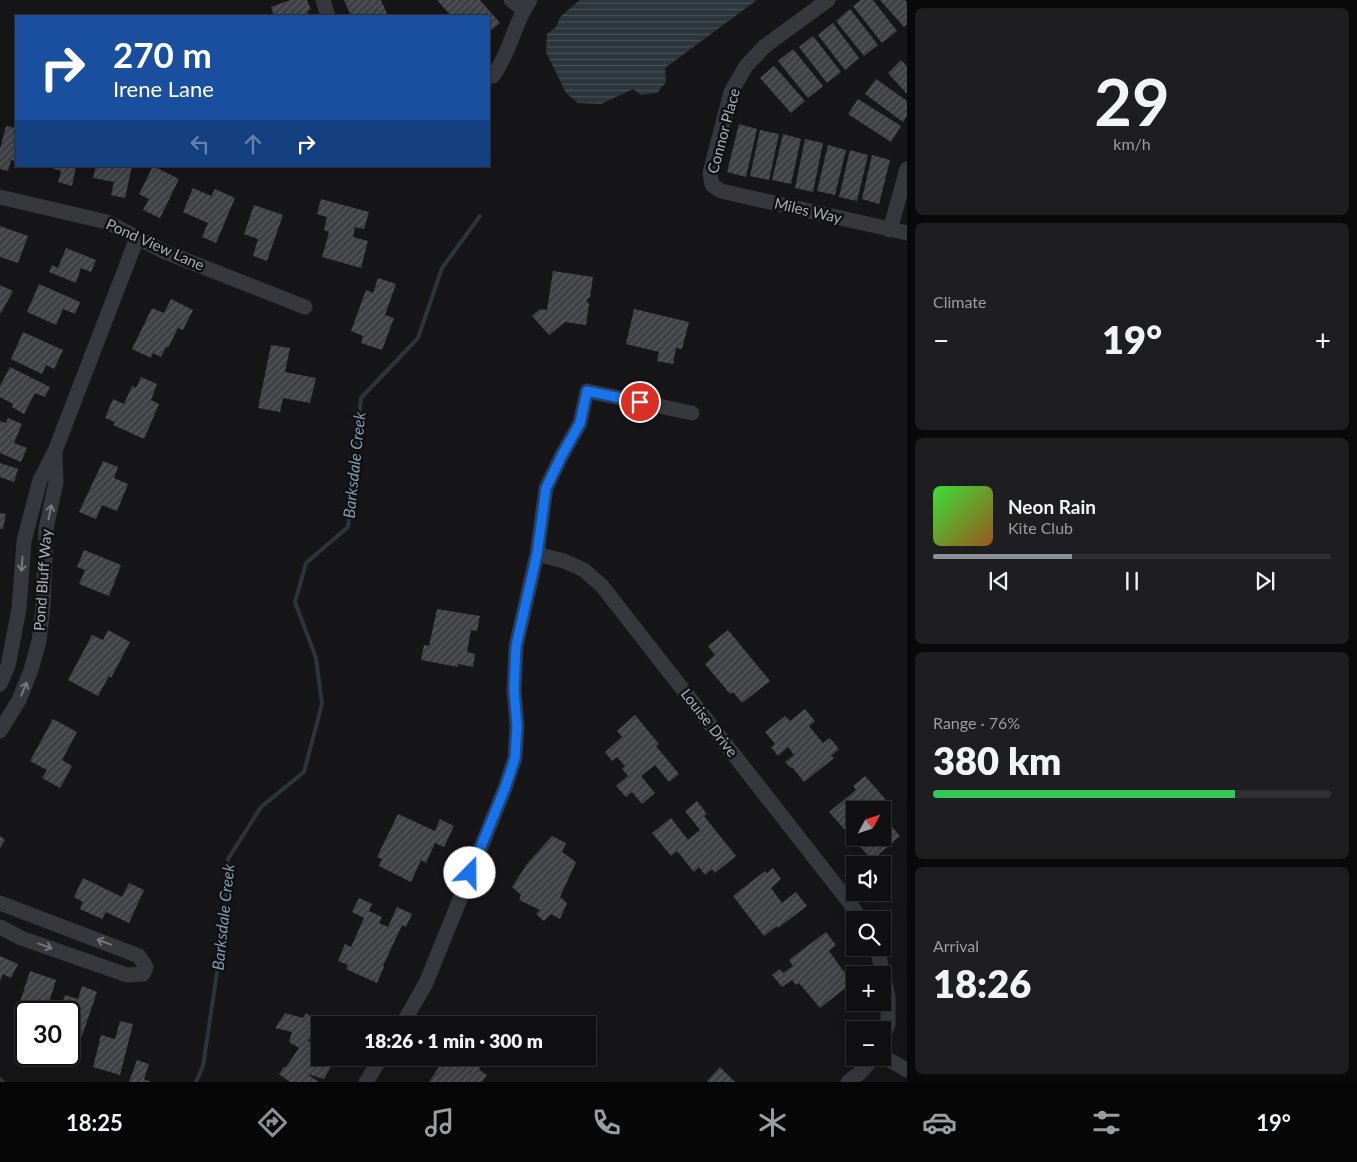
<!DOCTYPE html>
<html lang="en">
<head>
<meta charset="utf-8">
<style>
	body { margin:0; font-family:Lato,sans-serif; background:#1e1e20; color:#f1f3f6; height:100vh; display:flex; flex-direction:column; font-size:19px; white-space:nowrap }
	* { box-sizing:border-box; margin:0 }
	p { font-size:16px; color:#9c9d9f }
	.icon { flex:none; width:28px; height:28px; fill:none; stroke:currentColor; stroke-width:2; stroke-linecap:round; stroke-linejoin:round }
	.map { position:relative; flex:1; overflow:hidden }
	.sheet { display:flex; flex-direction:column; gap:8px; padding:8px; background:#09090a; width:450px }
	.sheet>* { flex:none }
	.guide { position:absolute; left:15px; top:15px; width:475px; height:152px; border-radius:0px; box-shadow:0 5px 20px #0002,0 0 0 1px #303032; background:#1a4fa0; color:#fff; overflow:hidden }
	.needle { width:32px; rotate:50deg }
	.buttons { position:absolute; left:846px; top:801px; display:grid; gap:10px }
	.buttons a { display:grid; place-items:center; width:45px; height:45px; border-radius:0px; background:#101012; box-shadow:0 5px 20px #0002,0 0 0 1px #303032; font-size:25px }
	.speed { position:absolute; left:15px; top:1001px; display:flex; gap:10px; font-size:25px; font-weight:700; text-align:center }
	.speed>* { display:grid; place-content:center; width:65px; height:65px; border-radius:50%; background:#101012; box-shadow:0 5px 20px #0002,0 0 0 1px #303032; line-height:1 }
	.speed .limit { border:2px solid #111; border-radius:8px; background:#fff; color:#111 }
	.pin { position:absolute; display:grid; place-items:center; width:42px; height:42px; color:#fff; margin:-21px; border:2px solid #fff; border-radius:50%; box-shadow:0 1px 5px #0007 }
	.me { position:absolute; width:55px; margin:-28px; rotate:22deg; stroke-linejoin:round; filter:drop-shadow(0 0 4px #0008) }
	.turn { display:flex; align-items:center; gap:18px; height:105px; padding:0 15px; font-size:22px }
	.turn .icon { width:65px; height:65px; stroke-width:2.5 }
	.turn b { display:block; font-size:35px; line-height:42px }
	.lanes { display:flex; align-items:center; height:48px; padding:0 15px; background:#0003; justify-content:center; gap:25px; direction:ltr }
	.lanes .off { opacity:.35 }
	.big { font-size:38px; font-weight:800; line-height:1.1 }
	.sheet .card { flex:1; display:flex; flex-direction:column; justify-content:center; gap:8px; min-width:0; padding:0 18px; border-radius:8px; background:#1e1e20 }
	.sheet .dial { align-items:center; gap:0 }
	.dial b { font-size:65px; line-height:1 }
	.song { display:flex; align-items:center; gap:15px }
	.cover { width:60px; height:60px; border-radius:8px; background:linear-gradient(135deg,hsl(120 70% 55%),hsl(30 70% 35%)) }
	.played { height:5px; border-radius:2px; background:linear-gradient(90deg,#8c9099 35%,#303032 35%) }
	.keys { display:flex; justify-content:space-around; direction:ltr }
	.heat { display:flex; justify-content:space-between; align-items:center; font-size:28px; direction:ltr }
	.charge { height:8px; border-radius:4px; background:linear-gradient(90deg,#34c759 76%,#303032 0) }
	.trip { position:absolute; left:311px; top:1016px; width:285px; height:50px; border-radius:0px; background:#101012; box-shadow:0 5px 20px #0002,0 0 0 1px #303032; font-weight:800; line-height:50px; text-align:center }
	.tabs { display:flex; height:80px; justify-content:space-around; align-items:center; background:#060607; color:#9c9d9f }
	.tabs .icon { width:35px; height:35px }
	.tabs .active { color:#8c9099 }
	.tabs b { font-size:22px; color:#f1f3f6 }
	main { display:flex; flex:1; min-height:0 }
	.map>svg:first-child { display:block }
	.water { fill:url(#water-rules) }
	.lines { fill:none; stroke-linecap:round; stroke-linejoin:round }
	.stream { stroke:#2c353c; stroke-width:4 }
	.building { fill:url(#building-hatch) }
	.street { stroke:#37383d; stroke-width:15 }
	.oneway { stroke:#757881 }
	.route-casing { stroke:#114b97; stroke-width:12 }
	.route { stroke:#1a73e8; stroke-width:9 }
	.labels { text-anchor:middle; stroke-width:5; stroke-linejoin:round; paint-order:stroke }
	.street-label { font-size:15px; fill:#a8adb8; stroke:#111113 }
	.water-label { font-size:16px; font-style:italic; fill:#7f9bb3; stroke:#111113 }
</style>
</head>
<body>
<main>
<div class="map">
<svg width="907" height="1082" viewBox="0 0 907 1082">
	<defs>
		<pattern id="water-rules" width="6" height="5" patternUnits="userSpaceOnUse" patternTransform="scale(1.25)"><rect width="6" height="5" fill="#2c353c"/><path d="M0 2.5h6" fill="none" stroke="#485056"/></pattern>
		<pattern id="building-hatch" width="6" height="6" patternUnits="userSpaceOnUse" patternTransform="scale(1.25)"><rect width="6" height="6" fill="#404145"/><path d="M-1 1l2-2M0 6l6-6M5 7l2-2" fill="none" stroke="#595a5e"/></pattern>
	</defs>
	<rect width="100%" height="100%" fill="#161618"/>
	<!-- water -->
	<path class="water" d="M580,0H757L665,68L666,82L657,93L641,95L633,89L601,104L578,103L566,93L546,52L547,34L556,27L561,16Z"/>
	<g class="lines">
		<!-- stream -->
		<path class="stream" d="M0,1079L3,1082
			M196,1082L203,1066L224,926L228,859L261,807L304,772L322,704L316,658L295,602L306,563L348,527L361,398L418,338L442,268L480,216"/>
	</g>
	<!-- building -->
	<path class="building" d="M290,0H307L311,10L307,11L309,16H274L271,7Z
		M344,0H381L388,16H351Z
		M437,0H480L500,23L489,32V16H451Z
		M861,0H873L897,31L882,43L853,6Z
		M880,0H905L907,3V24L904,27Z
		M850,9L878,45L864,56L836,21Z
		M833,23L859,58L845,70L818,35Z
		M813,36L841,72L827,83L799,47Z
		M793,49L823,86L808,98L778,61Z
		M901,60L907,66V94L888,73Z
		M774,66L805,101L791,113L760,78Z
		M876,79L907,101V116L903,122L865,94Z
		M858,99L901,126L891,142L848,114Z
		M739,124L757,129L746,177L727,172Z
		M6,126L16,128V161L11,160L8,171L0,169V149Z
		M760,130L779,134L769,180L750,176Z
		M783,134L801,139L791,184L772,180Z
		M805,139L823,143L813,192L795,188Z
		M828,145L846,150L835,195L817,191Z
		M850,150L868,155L857,201L839,197Z
		M872,155L890,160L879,204L862,199Z
		M45,166H76L72,186L58,182L61,171Z
		M96,166H132L125,198L111,195L114,182L93,178Z
		M153,166L179,179L160,218L143,210L149,199L139,194Z
		M193,188L211,196L215,189L235,198L216,243L202,237L208,223L183,212Z
		M321,199L369,212L364,229L355,227L353,237L368,241L361,268L322,257L329,232L324,230L327,217L317,214Z
		M254,205L283,215L267,261L253,256L258,239L244,234Z
		M0,226L28,236L18,263L0,257Z
		M66,248L96,260L91,272L81,268L76,283L49,272L52,265L58,268Z
		M553,271L593,277L590,297L586,300L589,304L586,325L565,322L549,335L532,316L540,309L547,310Z
		M378,278L396,284L385,315L394,318L382,350L361,343L363,336L351,331L366,290L373,293Z
		M39,284L80,302L75,314L63,309L56,325L27,312Z
		M0,285L13,291L1,313H0Z
		M171,299L193,310L183,330L178,328L168,348L166,347L161,357L153,353L151,358L132,349L152,308L164,313Z
		M634,309L689,322L682,349L676,348L673,364L657,361L659,352L626,344Z
		M23,332L63,350L54,369L46,365L42,374L11,359Z
		M271,345L290,348L285,372L316,378L310,403L283,398L280,412L258,408Z
		M10,367L50,387L45,397L35,393L24,414L12,407L13,404L0,397V386Z
		M141,377L157,384L151,400L159,404L144,439L113,425L115,422L105,418L113,399L124,404L132,386L136,388Z
		M8,418L22,424L14,443L27,448L21,462L0,453V421L6,423Z
		M103,461L118,467L114,478L128,484L117,511L102,505L96,519L79,512Z
		M0,463L18,469L14,482L0,477Z
		M0,513L6,514L3,529H0Z
		M84,550L121,565L109,596L79,584L85,570L77,567Z
		M437,609L480,616L477,631L471,630L467,652L475,654L473,667L458,664V667L421,660L424,645L429,646Z
		M108,630L130,642L111,678L109,676L98,696L68,680L92,635L103,640Z
		M728,630L770,681L742,703L733,692L730,694L705,664L715,655L708,646Z
		M805,709L815,721L809,726L823,743L830,738L839,749L831,756L834,758L804,782L792,767L791,768L785,762L794,755L788,747L778,756L771,747L775,744L765,732L785,716L790,721Z
		M635,715L659,744L656,746L679,774L669,782L655,765L641,776L655,793L642,804L632,792L626,797L616,786L628,776L622,769L625,766L617,757L612,761L605,752L622,737L617,731Z
		M53,719L77,732L62,760L72,766L60,788L42,778L47,770L30,761Z
		M865,776L887,801L878,810H855V838H882V815L900,836L872,860L829,812L856,790L853,786Z
		M697,801L707,814L704,816L736,856L715,873L712,869L705,875L699,867L694,872L677,851L671,856L652,833L671,818L688,840L700,830L685,811Z
		M398,814L435,831L440,819L454,826L444,847L435,843L426,863L421,860L411,882L379,866L382,859L377,857Z
		M0,836L5,840L0,848Z
		M552,836L566,843L562,852L576,862L560,897L567,903L560,919L551,914L544,921L536,914L540,910L519,900L521,895L512,887L527,864Z
		M773,868L781,879L771,888L782,903L796,892L807,906L778,928L777,926L764,936L733,896L765,871L767,873Z
		M83,878L122,897L129,883L144,890L129,923L106,912L102,919L80,909L83,902L74,897Z
		M359,898L372,904L369,911L382,917L379,923L388,927L397,907L412,914L406,927L402,925L383,966L384,967L377,983L346,969L348,965L338,961L345,944L351,947L364,918L352,912Z
		M826,932L836,945L829,951L852,983L820,1008L799,983L796,985L792,980L782,987L772,975L780,969L783,973L793,966L789,960Z
		M0,956L18,964L11,978L3,974L0,981Z
		M30,971L56,980L46,1012H40L19,1005Z
		M82,986L97,992L82,1036L69,1032V1012H59L65,995L78,999Z
		M285,1013L303,1018L306,1013L319,1022L308,1041L320,1048V1058H336L324,1079L307,1074L319,1082H290L279,1074L284,1067H286L299,1048L289,1042L292,1032L275,1028Z
		M120,1021L133,1024L120,1075L93,1067L101,1035L115,1039Z
		M445,1058H457L467,1065L471,1059L481,1066L479,1070L487,1075L482,1082H429Z
		M137,1060L149,1064L144,1079L151,1082H129Z
		M720,1067L735,1082H708L707,1081Z"/>
	<g class="lines">
		<!-- street -->
		<path class="street" d="M323,0L328,16
			M511,0L523,9
			M828,0L765,46L746,66L731,92L710,173L712,185L721,191L907,233
			M489,76H493C510,53 514,23 530,0
			M0,197L107,222L165,252L305,307
			M890,230L907,169
			M537,554L564,561L584,570L602,586L849,902L861,920
			M0,684L8,666L19,609L24,541L40,480L55,451L137,238
			M0,731L19,700L31,670L39,641L43,606L46,529L56,482L55,453
			M0,903L139,956L146,967L143,974L127,975L21,938L0,927
			M877,948L888,997V1024L882,1040
			M402,1025L426,983L505,788L515,758L517,726L514,690L516,646L537,554L546,488L562,455L580,423L587,391L692,413
			M882,1056L907,1070
			M366,1082L381,1058
			M848,1082L862,1071L873,1058"/>
	</g>
	<!-- one-way arrows -->
	<defs><path id="oneway-shaft" d="M-6 0H5M1.5-3L5.5 0L1.5 3" fill="none" stroke-width="1.6" stroke-linecap="round" stroke-linejoin="round" transform="scale(1.25)"/></defs>
	<g class="oneway">
		<use href="#oneway-shaft" transform="translate(50 512) rotate(-78)"/>
		<use href="#oneway-shaft" transform="translate(22 564) rotate(94)"/>
		<use href="#oneway-shaft" transform="translate(24 689) rotate(-68)"/>
		<use href="#oneway-shaft" transform="translate(104 942) rotate(-159)"/>
		<use href="#oneway-shaft" transform="translate(45 946) rotate(20)"/>
	</g>
	<g class="lines">
		<!-- route casing -->
		<g class="route-casing">
			<path id="route" d="M470,873L505,788L515,758L517,726L514,690L516,646L537,554L546,488L562,455L580,423L587,391L640,402"/>
		</g>
		<!-- route -->
		<use href="#route" class="route"/>
	</g>
	<g class="labels">
		<!-- street labels -->
		<g class="street-label">
			<text transform="translate(724 131) rotate(-75)" y="5">Connor Place</text>
			<text transform="translate(808 211) rotate(13)" y="5">Miles Way</text>
			<text transform="translate(155 245) rotate(24)" y="5">Pond View Lane</text>
			<text transform="translate(43 580) rotate(-86)" y="5">Pond Bluff Way</text>
			<text transform="translate(709 723) rotate(52)" y="5">Louise Drive</text>
		</g>
		<!-- water labels -->
		<g class="water-label">
			<text transform="translate(354 465) rotate(-84)" y="6">Barksdale Creek</text>
			<text transform="translate(223 917) rotate(-84)" y="6">Barksdale Creek</text>
		</g>
	</g>
</svg>
<div class="buttons">
<a><svg class="needle" viewBox="-14 -14 28 28"><path d="M0-13l5 13h-10z" fill="#e53935"/><path d="M0 13l5-13h-10z" fill="#9c9d9f"/></svg></a>
<a><svg class="icon" aria-label="sound" viewBox="0 0 24 24"><path d="M4 9h4l5-4v14l-5-4H4zM17 9q2 3 0 6"/></svg></a>
<a><svg class="icon" aria-label="search" viewBox="0 0 24 24"><circle cx="10" cy="10" r="6"/><path d="M15 15l6 6"/></svg></a>
<a>+</a>
<a>−</a>
</div>
<div class="speed"><div class="limit">30</div></div>
<div class="pin" style="left:640px;top:402px;background:#d93025"><svg class="icon" aria-label="arrive" viewBox="0 0 24 24"><path d="M6 21V4h12l-3 4 3 4H6"/></svg></div>
<svg class="me" style="left:470px;top:873px" viewBox="-20 -20 40 40"><circle r="19" fill="#fff"/><path d="M0-13L10 11 0 6-10 11z" fill="#1a73e8"/></svg>
<div class="trip">18:26 · 1 min · 300 m</div>
<div class="guide">
<div class="turn"><svg class="icon" aria-label="right" viewBox="0 0 24 24"><path d="M7 20v-9h11M14 6l5 5-5 5"/></svg><div><b>270 m</b>Irene Lane</div></div>
<div class="lanes"><svg class="icon off" aria-label="left" viewBox="0 0 24 24"><path d="M17 20v-9H6M10 6l-5 5 5 5"/></svg><svg class="icon off" aria-label="ahead" viewBox="0 0 24 24"><path d="M12 20V5M6 11l6-6 6 6"/></svg><svg class="icon" aria-label="right" viewBox="0 0 24 24"><path d="M7 20v-9h11M14 6l5 5-5 5"/></svg></div>
</div>
</div>
<section class="sheet">
<div class="card dial"><b>29</b><p>km/h</p></div>
<div class="card"><p>Climate</p>
<div class="heat"><a>−</a><b class="big">19°</b><a>+</a></div>
</div>
<div class="card">
<div class="song"><i class="cover"></i><div><b>Neon Rain</b><p>Kite Club</p></div></div>
<div class="played"></div>
<div class="keys"><svg class="icon" aria-label="previous" viewBox="0 0 24 24"><path d="M18 5L8 12l10 7zM5 5v14"/></svg><svg class="icon" aria-label="pause" viewBox="0 0 24 24"><path d="M8 5v14M16 5v14"/></svg><svg class="icon" aria-label="next" viewBox="0 0 24 24"><path d="M6 5l10 7-10 7zM19 5v14"/></svg></div>
</div>
<div class="card"><p>Range · 76%</p><b class="big">380 km</b><div class="charge"></div></div>
<div class="card"><p>Arrival</p><b class="big">18:26</b></div>
</section>
</main>
<nav class="tabs">
<b>18:25</b>
<svg class="icon active" aria-label="directions" viewBox="0 0 24 24"><path d="M12 3l9 9-9 9-9-9zM9 14v-3h6M13 9l2 2-2 2"/></svg>
<svg class="icon" aria-label="music" viewBox="0 0 24 24"><path d="M9 18V5l10-2v13"/><circle cx="6" cy="18" r="3"/><circle cx="16" cy="16" r="3"/></svg>
<svg class="icon" aria-label="phone" viewBox="0 0 24 24"><path d="M5 4h4l2 5-3 2q2 4 5 5l2-3 5 2v4C11 20 4 13 5 4z"/></svg>
<svg class="icon" aria-label="climate" viewBox="0 0 24 24"><path d="M12 3v18M4 7l16 10M4 17L20 7"/></svg>
<svg class="icon" aria-label="car" viewBox="0 0 24 24"><path d="M5 17H2v-5l4-1 3-4h7l3 4 3 1v5h-3M9 17h6M6 11h13"/><circle cx="7" cy="17" r="2"/><circle cx="17" cy="17" r="2"/></svg>
<svg class="icon" aria-label="filters" viewBox="0 0 24 24"><path d="M4 7h16M4 17h16"/><circle cx="9" cy="7" r="2"/><circle cx="15" cy="17" r="2"/></svg>
<b>19°</b>
</nav>
</body>
</html>
